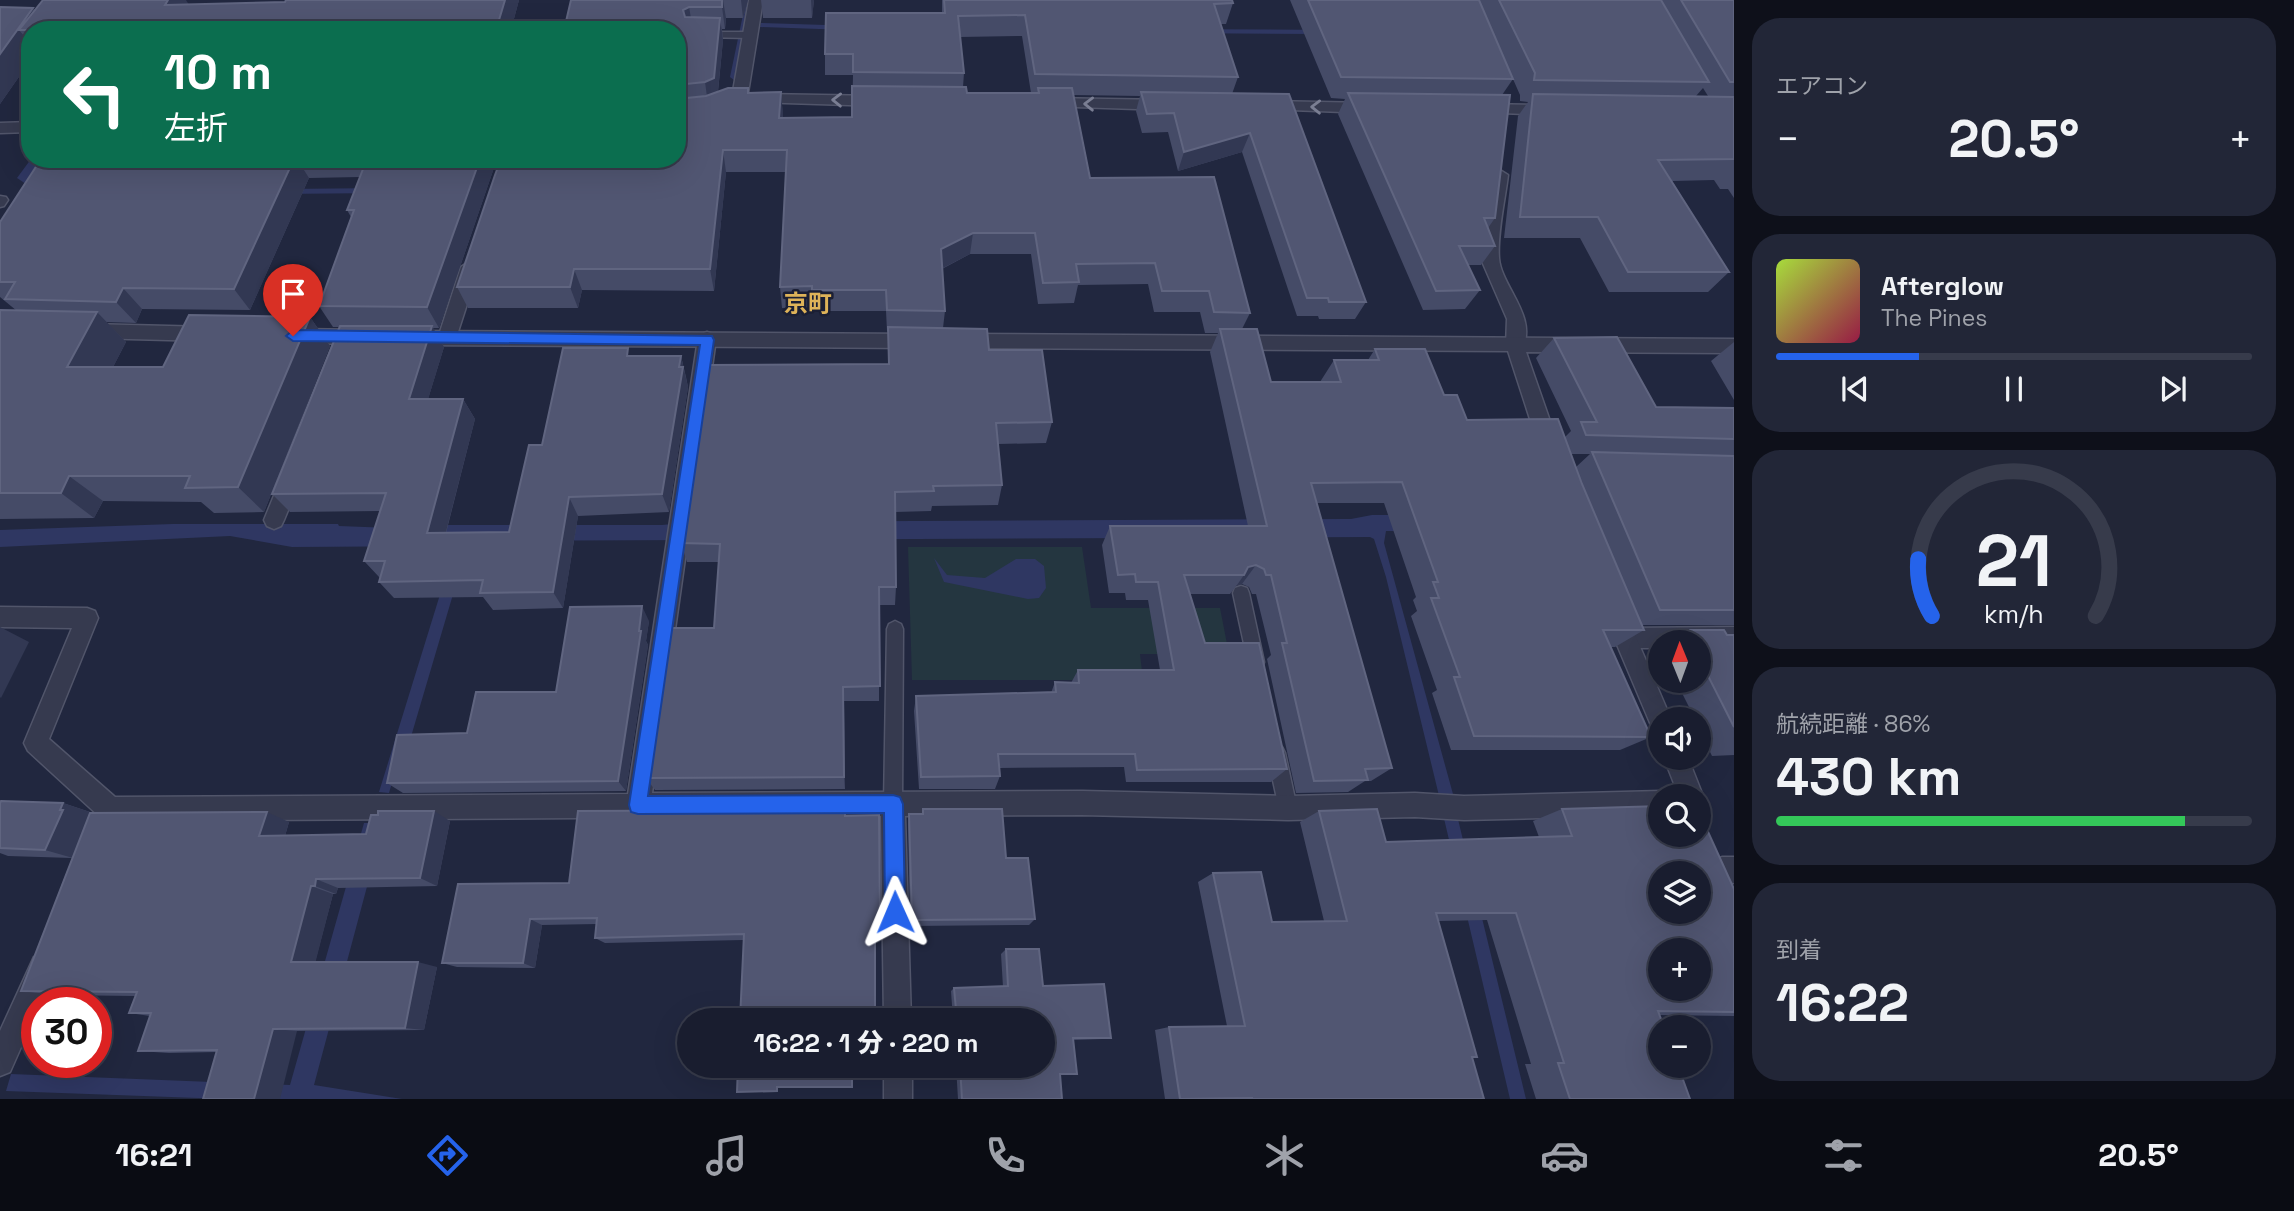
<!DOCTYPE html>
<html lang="ja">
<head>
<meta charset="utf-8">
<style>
	body { margin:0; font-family:"Space Grotesk","Noto Sans JP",sans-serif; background:#222637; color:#f1f3f6; height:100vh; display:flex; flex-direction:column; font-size:26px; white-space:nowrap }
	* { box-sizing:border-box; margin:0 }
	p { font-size:23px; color:#9fa2aa }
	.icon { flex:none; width:38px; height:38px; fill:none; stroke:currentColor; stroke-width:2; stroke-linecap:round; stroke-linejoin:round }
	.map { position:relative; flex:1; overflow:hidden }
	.sheet { display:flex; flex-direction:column; gap:18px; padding:18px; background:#0e101a; width:560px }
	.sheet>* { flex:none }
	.top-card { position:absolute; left:21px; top:21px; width:665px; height:147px; border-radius:28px; box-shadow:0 7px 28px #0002,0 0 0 2px #373b4b; background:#0b6e4f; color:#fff; overflow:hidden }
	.needle { width:46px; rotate:359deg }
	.tools { position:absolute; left:1648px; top:630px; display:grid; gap:14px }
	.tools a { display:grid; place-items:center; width:63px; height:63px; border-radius:50%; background:#191d2f; box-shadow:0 7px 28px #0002,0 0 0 2px #373b4b; font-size:35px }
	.speed { position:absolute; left:21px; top:987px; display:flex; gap:14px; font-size:35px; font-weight:700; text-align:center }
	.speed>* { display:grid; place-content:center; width:91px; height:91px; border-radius:50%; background:#191d2f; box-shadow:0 7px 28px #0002,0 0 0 2px #373b4b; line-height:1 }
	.speed .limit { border:10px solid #d22; background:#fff; color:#111 }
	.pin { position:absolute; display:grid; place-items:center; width:60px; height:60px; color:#fff; margin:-72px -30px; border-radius:50% 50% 50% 0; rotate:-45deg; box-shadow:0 0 7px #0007 }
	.pin .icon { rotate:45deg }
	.me { position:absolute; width:77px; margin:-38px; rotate:359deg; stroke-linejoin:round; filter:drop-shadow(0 0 5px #0008) }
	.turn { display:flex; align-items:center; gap:24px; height:147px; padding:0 28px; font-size:32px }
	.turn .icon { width:91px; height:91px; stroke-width:2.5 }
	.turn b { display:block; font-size:49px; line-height:60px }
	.big { font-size:52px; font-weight:800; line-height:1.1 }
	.sheet .tile { flex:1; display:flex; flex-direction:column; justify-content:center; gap:10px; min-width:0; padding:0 24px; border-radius:28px; background:#222637 }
	.sheet .dial { align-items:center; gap:0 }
	.dial svg { height:182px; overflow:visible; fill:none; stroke:#373b4b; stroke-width:7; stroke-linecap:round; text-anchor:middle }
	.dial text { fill:#f1f3f6; stroke:none }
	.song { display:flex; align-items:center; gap:21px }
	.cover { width:84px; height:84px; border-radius:10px; background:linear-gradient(135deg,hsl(80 70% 55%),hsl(340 70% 35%)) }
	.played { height:7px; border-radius:4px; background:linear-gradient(90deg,#2563eb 30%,#373b4b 30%) }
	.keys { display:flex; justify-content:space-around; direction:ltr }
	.heat { display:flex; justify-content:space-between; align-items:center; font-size:38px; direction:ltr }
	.charge { height:10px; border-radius:5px; background:linear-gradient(90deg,#34c759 86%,#373b4b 0) }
	.trip { position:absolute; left:677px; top:1008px; width:378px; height:70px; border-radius:35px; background:#191d2f; box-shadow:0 7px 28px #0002,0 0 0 2px #373b4b; font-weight:800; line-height:70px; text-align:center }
	.dock { display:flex; height:112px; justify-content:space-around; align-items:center; background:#0a0c13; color:#9fa2aa }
	.dock .icon { width:49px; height:49px }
	.dock .selected { color:#2563eb }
	.dock b { font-size:32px; color:#f1f3f6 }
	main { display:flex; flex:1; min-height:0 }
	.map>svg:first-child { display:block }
	.green { fill:#243640 }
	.water { fill:#2f3762 }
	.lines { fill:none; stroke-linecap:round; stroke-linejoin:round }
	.stream { fill:#2f3762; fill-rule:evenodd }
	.service-casing { stroke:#51556a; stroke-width:3 }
	.minor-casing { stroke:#51556a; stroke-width:3 }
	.tertiary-casing { stroke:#51556a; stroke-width:3 }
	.service { fill:#363a4f; fill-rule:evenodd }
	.minor { fill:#363a4f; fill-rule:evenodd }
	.tertiary { fill:#363a4f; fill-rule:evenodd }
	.wall { fill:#454b67; fill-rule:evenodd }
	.shaded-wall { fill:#323853 }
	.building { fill:#515672; stroke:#606580; stroke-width:2; fill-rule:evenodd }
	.oneway { stroke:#7a7e93 }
	.route { fill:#2563eb; stroke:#184099; stroke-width:2 }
	.labels { text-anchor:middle; stroke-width:5; stroke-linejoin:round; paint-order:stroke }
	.quarter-label { font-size:24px; font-weight:bold; fill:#deb359; stroke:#1b1f34 }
</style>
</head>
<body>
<main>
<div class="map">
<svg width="1734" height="1099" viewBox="0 0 1734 1099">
	<rect width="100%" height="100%" fill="#21273f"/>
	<!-- green -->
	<path class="green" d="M908,547H1082L1091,608H1220L1229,654H1140L1143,680H912Z"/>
	<!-- water -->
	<path class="water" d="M761,23C972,31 1184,27 1396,31L1314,34L877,31L760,27Z
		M31,159H41L29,176L32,179L283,189L487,187L483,192L279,194L29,186L17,178Z
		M1372,515H1415L1560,530L1386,531L1384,543L1456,805L1441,804L1386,577L1374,539L1370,537L477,541L467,547L410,740L404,741L389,793L379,792L455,546L292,547L230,536L0,547V530L173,524H338L339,526L391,528L393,525H662L692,522L1351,519Z
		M934,558L947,575L985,578L1016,559H1035L1044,566L1046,588L1039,598L1028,599L944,582Z
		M1455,807L1526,1099H1510L1442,810Z
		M364,823H384L314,1085L402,1099H226L6,1091L11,1074L290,1085Z"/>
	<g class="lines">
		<!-- stream -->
		<path class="stream" d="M746,0H754L738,77L734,80L730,77Z"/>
		<!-- service casing -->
		<g class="service-casing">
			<path id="service" d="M703,32H750L755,35L750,38L699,37L698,35Z
				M0,196L6,197L8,200L4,206L0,207Z
				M1241,586L1247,588L1249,593L1264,662L1262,668L1256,670L1250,668L1248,662L1233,593L1235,588Z
				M895,621L901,624L903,629L902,804L899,810L893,813L887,810L884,804L887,629L889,624Z
				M1276,744L1282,747L1285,753L1297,808L1294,814L1288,817L1282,814L1279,808L1267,753L1270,747Z"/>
		</g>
		<!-- minor casing -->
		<g class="minor-casing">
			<path id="minor" d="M749,0H763L747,99L723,113L677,120V110L709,107L732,97Z
				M755,94L880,96L888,101L880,106L750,102L747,99L750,96Z
				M1049,98L1167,100L1175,105L1167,110L1044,106L1041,103L1044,100Z
				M1266,101L1370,103L1378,108L1370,113L1261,109L1258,106Z
				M1479,104L1549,105L1557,110L1549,115L1474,112L1471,109L1474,106Z
				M30,122V132L0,133V123Z
				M1500,170L1508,175C1505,200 1497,234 1499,258C1501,287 1540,318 1521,351H1509L1506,346L1507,319L1481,259L1492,175Z
				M470,261L479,267L456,338L453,343H441L438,338L461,267Z
				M707,332L713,334L716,339L652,793L1082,791L1288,796L1415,793L1464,796L1661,791L1670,796H1661V815L1464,820L1415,817L1288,820L1082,815L905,816L911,1020H884L881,816L110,821L101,818L28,751L24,743L72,628L0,627V607L87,608L95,611L98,618L49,739L115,797L628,794L698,339L701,334Z
				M292,468L299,470L302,476L284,520L281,526L274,529L267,526L264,520L282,476L285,470Z
				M1734,627V647H1699V642H1661V648H1625L1617,645L1614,638L1617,631L1625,628Z
				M1722,857H1734V883L1713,879L1709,870L1713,861Z
				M43,953L52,957L56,966L40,1003H37V1011L10,1072L0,1076V1031L34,957Z
				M884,1066H912V1099H884Z"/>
		</g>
		<!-- tertiary casing -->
		<g class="tertiary-casing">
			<path id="tertiary" d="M90,324L208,327L214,329L217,334L214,339L208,341L90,338L84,336L81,331L84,326Z
				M296,329L362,330L368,332L371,337L368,342L362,344L296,343L290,341L287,336L290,331Z
				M412,331L915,334L921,336L924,341L921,346L915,348L412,345L406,343L403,338L406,333Z
				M961,334L1734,339V353L1526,352L1559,447L1556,453L1549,455L1542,453L1539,447L1508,351L961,348L955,346L952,341L955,336Z
				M1615,604L1623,607L1671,719H1661V733L1653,730L1604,614L1607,607Z
				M1664,758H1688L1703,796L1700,805L1699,796H1679Z"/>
		</g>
		<!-- service -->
		<use href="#service" class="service"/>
		<!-- minor -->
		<use href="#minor" class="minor"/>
		<!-- tertiary -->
		<use href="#tertiary" class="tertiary"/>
	</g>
	<!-- wall -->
	<path class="wall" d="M286,0H519L511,30H30V61L0,104V7L33,8L35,10L285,2Z
		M571,0H748L743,18H726L725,29H722L723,40L718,92L748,88L749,93L781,92L783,118L852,117L853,75H825V54L942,13V0H1232L1233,3L1226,24H1221L1238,77L1232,94L1366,302L1355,319H1319L1318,316H1297L1242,152L1178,171L1168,132L1142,133L1136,111L1140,96L1073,95L1090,178L1250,313L1242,329L1271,382H1320L1334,360H1368L1375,349L1444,395L1467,420L1565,437L1571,431L1536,358L1554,338L1656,407L1734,408V625H1642L1644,630L1615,647H1610L1651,737L1620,750H1451L1432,693L1437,690L1411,616L1417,611L1413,600L1416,597L1384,503H1317L1392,768L1371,781H1365L1348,792L1296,793L1267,659L1271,655L1256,594H1252L1249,587L1242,584L1237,585L1230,594H1190L1205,643L1287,769L1271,782H1126L1124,767L999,768L1000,776L995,789H919L914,711L916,696L1051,693L1055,682L1071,683L1078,670H1160L1148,600H1126L1125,593H1109L1102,545L1110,526H1248L1210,352L1218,333H1205L1200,312H1154L1148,284L1078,285L1074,303L1038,304L1031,254H970L942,269L945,311L943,328L989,350L1052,422L1046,443L998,444L1002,485L998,505L932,506L931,511L895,512L896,587L895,605H879V701H844L845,789L655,790L646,778L714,628L719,562H687L681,543L888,364V331H887L886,311H813V307L782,308L780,287L786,172H726L714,291L582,290L578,308H468L457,287L677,159V30ZM1022,36L1031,93H967L963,87L964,73L960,37ZM1571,454H1590L1576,467Z
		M761,0H814L812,18H763Z
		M1290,0H1734V198L1728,189H1720L1714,180L1672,181L1729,272L1708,292H1609L1580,238H1504L1518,116L1528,102L1520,101V95L1509,70L1513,79L1502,95L1495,218L1488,228L1495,246L1481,265H1468L1480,290L1465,309L1423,310L1338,114L1345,99L1331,98ZM1703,88L1708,96H1696Z
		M41,159H497L439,328H433L444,347L428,399H463L475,419L446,533L509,532L542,445L630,356H681L686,377L688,387L669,512L578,516L563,608L493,610L483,597L394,598L379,582L380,578L364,561L380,511L290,512L272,494L339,327H333L319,306L351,217L347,210L360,177L309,178L250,310L142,309L136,323L106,322L126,342L113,367H163L310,317L330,346L264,512L214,513L201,502L103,501L94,518L0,519V310L17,311L0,297V222Z
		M1734,342V400L1711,361Z
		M649,621L646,641L648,645L626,791L403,793L387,783L467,733L556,692Z
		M1690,630L1734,635V755L1712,756L1699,729V719H1695L1676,681H1699V642H1668Z
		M0,803H63L90,812L87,819L289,822L285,836L366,834L450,821L437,886L338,888L336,894H333L315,962L437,967L424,1030L297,1031L217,1052L169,1053L138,1051L150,1016L129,1013L135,996L55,995L21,991L72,858L8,856L0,853Z
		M923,809L1006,858L1035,919L1029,925L910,926L908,824L909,814H922Z
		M1562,809L1734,889V1016L1659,1015L1690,1099H1536L1525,1064H1531L1487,920L1438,921L1472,1057L1484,1099H1165L1155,1030L1169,1027L1227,1026L1198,882L1213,873L1272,922L1324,921L1300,822L1319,811L1386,842L1539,837L1533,821Z
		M846,816L880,921L879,927H877V940H743L605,943L595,938L597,924L542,925L535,968L457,967L442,963L569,883Z
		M1006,949L1043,986L1111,1038L1102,1039L1074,1040L1060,1075L1062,1099H958L956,1066H1043V1020H953L951,991L954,988L1003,987L1001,954Z"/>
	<!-- shaded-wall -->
	<path class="shaded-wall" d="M164,0H186L191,8L165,5Z
		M505,0H519L511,30H496Z
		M722,0H723L726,18L725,29L722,7Z
		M741,0H748L743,18Z
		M811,0H814L812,18Z
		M689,7L693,29L687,33L683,10Z
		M33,8L50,30H19L30,43V61L0,104V54Z
		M720,18L723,40L717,100L708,104L705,82Z
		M781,92L783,115L781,140L779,118Z
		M1250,133L1242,152L1178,171L1184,152Z
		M723,150L726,172L714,291L710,269Z
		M294,159H297L309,178L250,310L234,289Z
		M480,159H497L439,328L427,307Z
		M973,233L970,254L939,270L941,249Z
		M574,269L582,290L578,308L570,287Z
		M123,288L142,309L136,323L116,302Z
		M97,312L126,342L98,396L67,367Z
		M310,317L330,346L264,512L238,487Z
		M432,326L444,347L422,419L409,399Z
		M681,356L688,387L669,512L662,494Z
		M463,399L475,419L441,551L427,533Z
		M69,476L103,501L94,518L61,493Z
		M569,497L578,516L563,608L553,592Z
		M1256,565L1242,584L1237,585L1244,575L1248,567Z
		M642,606L649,621L646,641L648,645L626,791L618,781Z
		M0,627L29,642L1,698L0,697Z
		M843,687L844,701L845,789L844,777Z
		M63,803L90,812L73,858L45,850Z
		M434,811L450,821L437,886L420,878Z
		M267,812L289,822L282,846L259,836Z
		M316,879L338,888L336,894L315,886Z
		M311,886L333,894L314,968L291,962Z
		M530,919L542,925L535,968L523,963Z
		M418,962L437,967L424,1030L405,1028Z
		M273,1029L297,1031L280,1099H254Z"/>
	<!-- building -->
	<path class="building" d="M43,0H168L165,5L285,2L286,0H505L496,30H19Z
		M571,0H722V7H689L683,10L685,17L720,18L714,78L705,82L677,85V30H564Z
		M944,0H1232L1233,3L1214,4L1238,77L1035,74L1025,15L958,16L964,73L853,72V54H825L826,13H945Z
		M1308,0H1479L1513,79L1341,77Z
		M1499,0H1661L1709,82L1534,80L1535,73Z
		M1681,0H1734V82H1730Z
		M0,7L33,8L0,54Z
		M852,86L966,87L967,93H1039L1038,88H1072L1090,178L1214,177L1250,313L1214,312L1209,291H1162L1155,263L1076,264L1079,282L1043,283L1035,233H973L941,249L945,311L887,310L886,290H812V286L780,287L787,150H723L710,269H574L570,287H457L495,175L501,159H677V99L706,96L728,88H748V93L781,92L779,118L852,117Z
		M1141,92L1289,94L1366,302H1329L1328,298H1307L1250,133L1184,152L1174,113L1147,114Z
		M1348,93L1510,95L1495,218H1484L1495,246H1459L1480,290L1436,291Z
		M1533,94L1734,97V159L1658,160L1729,272H1628L1598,217H1520Z
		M41,159H294L234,289L123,288L116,302L5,299L15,282H0V222Z
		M367,159H480L427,307L319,306L354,210H347Z
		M0,310L97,312L67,367H163L189,315L310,317L238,487L185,488L190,476H69L61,493H0Z
		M340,326H432L409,399H463L427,533L509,532L529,445H542L563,348H628L627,356H681L679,367H683L662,494L569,497L553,592L480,593L483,580L379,582L385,561H364L386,493L272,494Z
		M888,327L987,329L989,350H1042L1052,422L996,423L1002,485L933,486L934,491L895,492L896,587H879L880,686L843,687L844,777L646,778L668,628H714L720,544L681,543L707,365L889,364Z
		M1220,329H1257L1271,382H1341L1334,360H1379L1375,349H1425L1444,395H1457L1467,420L1558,419L1582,484L1644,630H1603L1651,737L1474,736L1454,677H1460L1431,598H1439L1433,582H1438L1402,482L1311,483L1392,768L1365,769L1368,780L1314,781L1282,643H1287L1271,575H1266L1264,569L1256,565L1248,567L1244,575H1184L1205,643H1259L1287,769L1137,770L1135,754H998L1000,776L921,777L916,696L1056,692L1055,682L1079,683L1078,670H1174L1158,582H1136L1135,574L1118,575L1110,526H1267Z
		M1617,337L1656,407L1734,408V439L1586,435L1581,422H1597L1554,338Z
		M1592,452L1734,456V610H1660Z
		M642,606L639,631H641L618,781L387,783L397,735L467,733L476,692H556L570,607Z
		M1690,630H1724L1727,635H1734V727L1699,658V642H1692L1688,636Z
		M1,801L63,803L60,810H63L45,850L0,848V803Z
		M1661,806V835H1699V812L1734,889V1012L1658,1011L1664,1027H1661V1066H1678L1690,1099H1570L1558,1063H1564L1516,913H1436L1477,1057H1472L1484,1099H1252V1098L1180,1099L1169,1027L1245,1026L1213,873L1261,872L1272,922L1347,921L1319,811L1377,809L1386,842L1572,836L1562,809ZM1661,873H1699V912H1661ZM1661,950H1699V989H1661Z
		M923,809H1002L1006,858H1028L1035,919L912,920L909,814H923Z
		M845,810V816L879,815L880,921H877L878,934H875V1020H740L744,934L595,938L597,918L530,919L523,963H442L458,884L569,883L578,811Z
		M378,811H434L420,878L316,879L315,886H311L291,962H418L405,1028L273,1029L254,1099H203L217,1050L138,1051L151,1013H129L137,992L21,991L90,813L267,812L259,836L366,834L371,815H378Z
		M1006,949H1039L1043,986L1104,984L1111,1038H1073L1077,1074H1060L1062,1099H962L960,1066H1043V1020H957L954,988L1008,986Z
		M738,1066H852V1087H777V1091L737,1092Z"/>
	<!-- one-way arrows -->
	<defs><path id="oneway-chevron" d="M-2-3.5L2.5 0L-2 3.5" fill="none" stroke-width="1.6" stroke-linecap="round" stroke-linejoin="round" transform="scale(1.75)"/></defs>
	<g class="oneway">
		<use href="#oneway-chevron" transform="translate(837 100) rotate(-179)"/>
		<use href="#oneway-chevron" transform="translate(1089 104) rotate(-179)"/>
		<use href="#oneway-chevron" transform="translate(1316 107) rotate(-179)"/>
	</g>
	<!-- route -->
	<path class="route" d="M293,330L712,336L714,340L648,796L893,795L900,797L903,804L905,912L902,919L895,922L888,919L885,912L884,813L638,814L631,812L629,805L700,345L293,341L286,336Z"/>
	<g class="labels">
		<!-- quarter labels -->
		<g class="quarter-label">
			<text x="808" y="312">京町</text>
		</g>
	</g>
</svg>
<div class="tools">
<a><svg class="needle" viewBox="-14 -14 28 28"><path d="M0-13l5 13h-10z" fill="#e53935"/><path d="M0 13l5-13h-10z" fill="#9fa2aa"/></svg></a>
<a><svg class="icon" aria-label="sound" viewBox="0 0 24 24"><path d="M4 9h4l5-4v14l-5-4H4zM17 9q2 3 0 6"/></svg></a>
<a><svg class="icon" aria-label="search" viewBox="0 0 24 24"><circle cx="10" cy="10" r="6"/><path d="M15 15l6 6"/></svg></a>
<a><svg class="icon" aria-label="layers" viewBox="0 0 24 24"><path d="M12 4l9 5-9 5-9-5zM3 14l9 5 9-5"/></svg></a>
<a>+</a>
<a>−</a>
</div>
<div class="speed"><div class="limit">30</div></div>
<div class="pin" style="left:293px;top:336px;background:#d93025"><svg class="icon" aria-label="arrive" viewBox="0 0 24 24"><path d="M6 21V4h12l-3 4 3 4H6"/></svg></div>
<svg class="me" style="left:895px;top:912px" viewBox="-20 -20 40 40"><path d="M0-17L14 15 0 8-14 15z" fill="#2563eb" stroke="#fff" stroke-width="4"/></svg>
<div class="trip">16:22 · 1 分 · 220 m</div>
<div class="top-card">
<div class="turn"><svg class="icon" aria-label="left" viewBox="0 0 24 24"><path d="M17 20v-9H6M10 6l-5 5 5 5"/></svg><div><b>10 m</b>左折</div></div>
</div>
</div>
<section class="sheet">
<div class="tile"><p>エアコン</p>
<div class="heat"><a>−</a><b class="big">20.5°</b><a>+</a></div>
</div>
<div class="tile">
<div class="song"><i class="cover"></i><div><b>Afterglow</b><p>The Pines</p></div></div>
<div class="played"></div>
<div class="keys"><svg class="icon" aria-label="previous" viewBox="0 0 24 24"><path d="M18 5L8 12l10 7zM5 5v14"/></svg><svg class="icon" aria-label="pause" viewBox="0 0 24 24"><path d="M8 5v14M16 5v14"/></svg><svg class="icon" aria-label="next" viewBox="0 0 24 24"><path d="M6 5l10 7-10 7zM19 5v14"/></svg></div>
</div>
<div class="tile dial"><svg viewBox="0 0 100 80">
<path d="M14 69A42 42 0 1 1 86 69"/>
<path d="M14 69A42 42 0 0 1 8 44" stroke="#2563eb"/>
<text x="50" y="56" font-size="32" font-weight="700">21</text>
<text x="50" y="72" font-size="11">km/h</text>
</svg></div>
<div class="tile"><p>航続距離 · 86%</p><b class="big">430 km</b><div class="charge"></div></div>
<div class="tile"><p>到着</p><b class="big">16:22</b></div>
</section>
</main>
<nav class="dock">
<b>16:21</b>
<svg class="icon selected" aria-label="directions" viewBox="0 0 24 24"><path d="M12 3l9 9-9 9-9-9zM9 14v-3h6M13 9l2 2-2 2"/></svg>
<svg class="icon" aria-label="music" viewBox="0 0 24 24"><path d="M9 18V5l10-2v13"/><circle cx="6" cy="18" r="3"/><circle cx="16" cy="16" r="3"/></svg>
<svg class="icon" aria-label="phone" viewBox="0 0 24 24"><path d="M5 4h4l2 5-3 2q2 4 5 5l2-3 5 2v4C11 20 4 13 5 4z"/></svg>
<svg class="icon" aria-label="climate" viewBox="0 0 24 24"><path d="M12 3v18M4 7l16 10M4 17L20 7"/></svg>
<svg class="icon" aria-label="car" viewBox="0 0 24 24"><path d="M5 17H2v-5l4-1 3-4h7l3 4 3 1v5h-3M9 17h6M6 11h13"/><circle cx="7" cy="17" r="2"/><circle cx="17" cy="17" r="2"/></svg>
<svg class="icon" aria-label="filters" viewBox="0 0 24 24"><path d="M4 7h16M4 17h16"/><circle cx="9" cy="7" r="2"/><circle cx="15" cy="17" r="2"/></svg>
<b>20.5°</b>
</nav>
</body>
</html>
